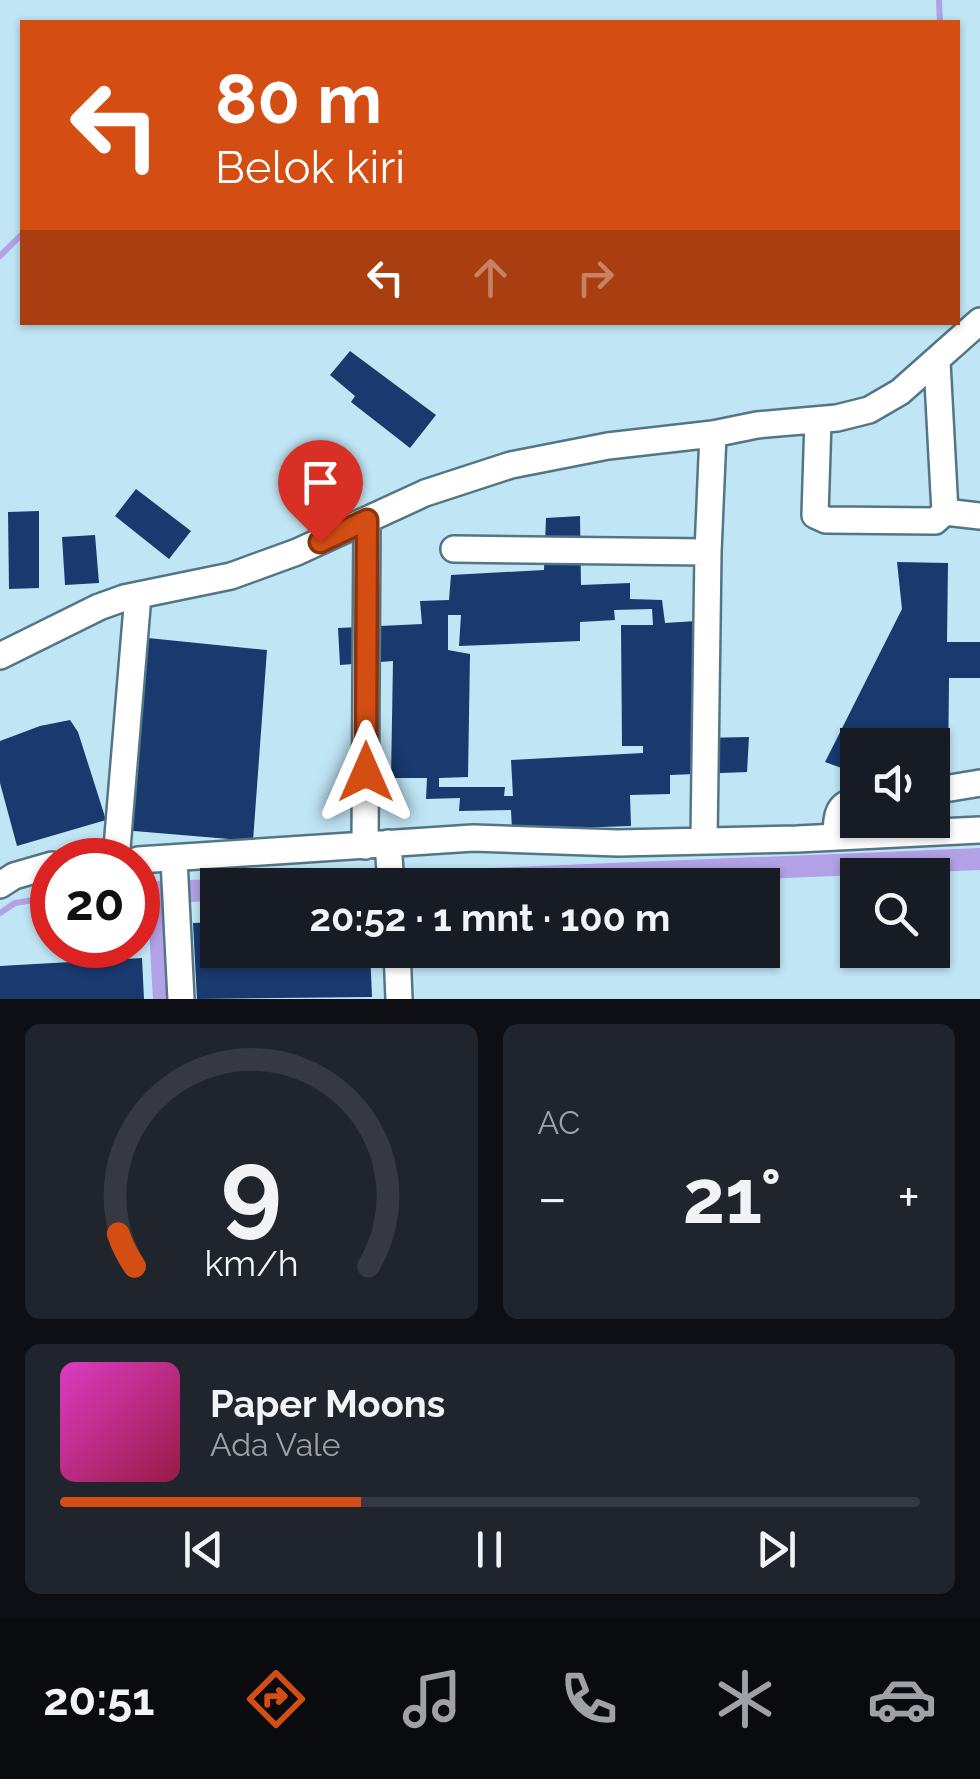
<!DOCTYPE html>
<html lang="id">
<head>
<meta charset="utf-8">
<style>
	body { margin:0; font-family:Raleway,sans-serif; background:#20242c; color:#f1f3f6; height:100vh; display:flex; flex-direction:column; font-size:38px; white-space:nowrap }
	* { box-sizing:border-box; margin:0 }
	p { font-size:32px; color:#9ea1a6 }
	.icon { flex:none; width:55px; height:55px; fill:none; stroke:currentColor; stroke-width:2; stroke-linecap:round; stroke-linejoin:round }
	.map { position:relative; height:999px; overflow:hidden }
	.side { display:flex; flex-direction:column; gap:25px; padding:25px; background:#0d0f14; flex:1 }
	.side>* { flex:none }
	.banner { position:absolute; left:20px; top:20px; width:940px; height:305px; border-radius:0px; box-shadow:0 2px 8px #0004; background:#d44e14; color:#fff; overflow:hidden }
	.controls { position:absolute; left:840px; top:728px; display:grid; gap:20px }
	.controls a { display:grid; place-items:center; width:110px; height:110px; border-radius:0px; background:#171b24; box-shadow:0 2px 8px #0004; font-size:50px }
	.speed { position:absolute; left:30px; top:838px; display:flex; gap:20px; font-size:50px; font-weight:700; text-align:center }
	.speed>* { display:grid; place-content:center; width:130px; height:130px; border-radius:50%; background:#171b24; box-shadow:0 2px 8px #0004; line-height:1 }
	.speed .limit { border:15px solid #d22; background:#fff; color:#111 }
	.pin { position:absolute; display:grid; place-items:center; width:85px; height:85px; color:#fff; margin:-102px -42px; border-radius:50% 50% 50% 0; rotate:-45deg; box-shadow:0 0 10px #0007 }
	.pin .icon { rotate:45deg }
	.me { position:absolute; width:110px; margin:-55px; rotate:0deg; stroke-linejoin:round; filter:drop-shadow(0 0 8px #0008) }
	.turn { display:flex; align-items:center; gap:35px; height:210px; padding:0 30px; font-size:45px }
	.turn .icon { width:130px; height:130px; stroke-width:2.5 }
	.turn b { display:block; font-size:70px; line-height:85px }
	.lanes { display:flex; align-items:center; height:95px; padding:0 30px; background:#0003; justify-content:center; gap:50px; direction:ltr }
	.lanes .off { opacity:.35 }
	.big { font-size:75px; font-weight:700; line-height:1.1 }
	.side .widget { flex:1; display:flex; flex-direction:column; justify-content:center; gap:15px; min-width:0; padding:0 35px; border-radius:15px; background:#20242c }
	.side .dial { align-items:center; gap:0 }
	.dial svg { height:260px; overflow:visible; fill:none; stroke:#363941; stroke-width:7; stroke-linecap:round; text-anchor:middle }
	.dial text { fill:#f1f3f6; stroke:none }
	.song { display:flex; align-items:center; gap:30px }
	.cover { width:120px; height:120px; border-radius:15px; background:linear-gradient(135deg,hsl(310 70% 55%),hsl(340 70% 35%)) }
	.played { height:10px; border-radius:5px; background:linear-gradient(90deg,#d44e14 35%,#363941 35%) }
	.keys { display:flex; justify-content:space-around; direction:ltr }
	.heat { display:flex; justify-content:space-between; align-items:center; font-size:55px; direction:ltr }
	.side .tiles { flex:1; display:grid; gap:25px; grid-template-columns:1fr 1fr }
	.widget:last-child { grid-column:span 2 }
	.trip { position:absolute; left:200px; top:868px; width:580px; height:100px; border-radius:0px; background:#171b24; box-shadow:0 2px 8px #0004; font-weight:700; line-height:100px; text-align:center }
	.menu { display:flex; height:160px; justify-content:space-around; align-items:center; background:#090b0e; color:#9ea1a6 }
	.menu .icon { width:70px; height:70px }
	.menu .current { color:#d44e14 }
	.menu b { font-size:45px; color:#f1f3f6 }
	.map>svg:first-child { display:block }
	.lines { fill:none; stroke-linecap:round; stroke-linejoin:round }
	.stream { stroke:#b2a1e6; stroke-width:6 }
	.canal { stroke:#b2a1e6; stroke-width:22 }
	.building { fill:#19396f; fill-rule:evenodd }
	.minor-casing { stroke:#547684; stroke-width:30 }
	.minor { stroke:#fff; stroke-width:25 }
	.route-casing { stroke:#8a330d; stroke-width:25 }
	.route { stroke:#d44e14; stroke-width:18 }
</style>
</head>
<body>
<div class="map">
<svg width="980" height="999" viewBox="0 0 980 999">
	<rect width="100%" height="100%" fill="#c0e5f5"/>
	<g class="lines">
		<!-- stream -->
		<path class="stream" d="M939,0L940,22
			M0,256L22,234
			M138,893L158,892
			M0,913L15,903L52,897"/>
		<!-- canal -->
		<path class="canal" d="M345,885L980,859
			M164,999L158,892L218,890"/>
	</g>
	<!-- building -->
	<path class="building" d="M350,351L436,415L410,448L351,402L355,396L330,375Z
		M136,489L191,531L169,559L115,516Z
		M39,511V588L9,589L8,512Z
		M580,516L581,585L630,583V599L662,600L665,623L696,621L699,738L749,737L747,772L670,775V794L630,795L631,826L512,830L511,810L459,811L460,798L426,799L427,778H391L393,661L340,665L338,628L422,624L420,601L449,600L451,575L544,570L546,518ZM652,609L653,625H621L622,746H643V753L511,760L513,796H504L505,787H439V778L468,777L470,654L448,650V615H461L459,646L580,641V622L615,620L614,610Z
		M95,535L99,583L65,585L62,537Z
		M897,562L948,563L947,642H980V678H949L948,779L932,780V745H858V774L825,762L902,609Z
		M138,637L267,650L253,841L122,830Z
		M70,720L78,732L106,820L17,846L0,783V741L40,726Z
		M218,922V950H370L372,997L197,999L193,923Z
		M142,958L144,999H0V966Z"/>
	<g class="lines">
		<!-- minor casing -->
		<g class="minor-casing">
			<path id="minor" d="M818,420L815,515L826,520L935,521L945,512L937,362
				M945,512L980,516
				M454,549L708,552
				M0,656L99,607L124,598L231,576L297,552L425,493L511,465L608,446L713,434L757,425L837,418L869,410L900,392L980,321
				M932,791L980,783
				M836,836C837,816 836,804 858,800
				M704,840L708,552L713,434
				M388,843L391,885
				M365,846L367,520
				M116,860L138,595
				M138,860L473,838L618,843L797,839L980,830
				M174,860L181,999
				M0,885L14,876L52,865
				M397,950L399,999"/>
		</g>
		<!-- minor -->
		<use href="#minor" class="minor"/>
	</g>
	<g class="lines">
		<!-- route casing -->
		<g class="route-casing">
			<path id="route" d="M320,542L367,520L366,772"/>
		</g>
		<!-- route -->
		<use href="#route" class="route"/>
	</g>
</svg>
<div class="controls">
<a><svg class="icon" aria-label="sound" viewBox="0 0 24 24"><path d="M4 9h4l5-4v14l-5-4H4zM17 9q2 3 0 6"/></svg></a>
<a><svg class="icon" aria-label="search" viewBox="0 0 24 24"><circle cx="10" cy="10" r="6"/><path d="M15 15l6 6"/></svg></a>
</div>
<div class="speed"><div class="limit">20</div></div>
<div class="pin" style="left:320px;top:542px;background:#d93025"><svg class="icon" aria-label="arrive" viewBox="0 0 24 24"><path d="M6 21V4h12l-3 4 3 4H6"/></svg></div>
<svg class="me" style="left:366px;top:772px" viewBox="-20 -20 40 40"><path d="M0-17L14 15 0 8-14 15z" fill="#d44e14" stroke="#fff" stroke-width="4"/></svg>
<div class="trip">20:52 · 1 mnt · 100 m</div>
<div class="banner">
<div class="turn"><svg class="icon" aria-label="left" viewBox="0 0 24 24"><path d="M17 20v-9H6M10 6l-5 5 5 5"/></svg><div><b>80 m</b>Belok kiri</div></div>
<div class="lanes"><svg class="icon" aria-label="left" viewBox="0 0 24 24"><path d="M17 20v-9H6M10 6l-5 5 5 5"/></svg><svg class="icon off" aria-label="ahead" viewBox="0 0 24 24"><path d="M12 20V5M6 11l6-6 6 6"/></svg><svg class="icon off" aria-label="right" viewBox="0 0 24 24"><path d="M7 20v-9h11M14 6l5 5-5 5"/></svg></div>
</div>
</div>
<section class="side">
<div class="tiles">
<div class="widget dial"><svg viewBox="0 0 100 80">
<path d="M14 69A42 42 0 1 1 86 69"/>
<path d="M14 69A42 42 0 0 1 9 59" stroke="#d44e14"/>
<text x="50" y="56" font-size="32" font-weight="700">9</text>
<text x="50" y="72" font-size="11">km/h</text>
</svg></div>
<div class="widget"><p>AC</p>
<div class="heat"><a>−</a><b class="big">21°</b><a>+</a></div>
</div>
<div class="widget">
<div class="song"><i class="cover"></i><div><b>Paper Moons</b><p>Ada Vale</p></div></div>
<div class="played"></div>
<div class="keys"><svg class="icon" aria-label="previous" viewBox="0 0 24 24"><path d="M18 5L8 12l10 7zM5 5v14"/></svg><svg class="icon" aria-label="pause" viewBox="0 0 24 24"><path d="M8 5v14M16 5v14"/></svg><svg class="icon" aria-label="next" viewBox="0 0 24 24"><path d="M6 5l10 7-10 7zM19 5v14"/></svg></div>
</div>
</div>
</section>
<nav class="menu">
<b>20:51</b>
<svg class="icon current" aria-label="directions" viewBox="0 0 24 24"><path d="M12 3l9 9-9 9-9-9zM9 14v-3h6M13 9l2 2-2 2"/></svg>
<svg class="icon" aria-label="music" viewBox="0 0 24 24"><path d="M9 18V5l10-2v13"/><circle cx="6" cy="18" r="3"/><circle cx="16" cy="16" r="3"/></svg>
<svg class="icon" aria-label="phone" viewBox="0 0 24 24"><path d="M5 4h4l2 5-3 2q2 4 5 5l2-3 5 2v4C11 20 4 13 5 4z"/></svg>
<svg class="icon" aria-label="climate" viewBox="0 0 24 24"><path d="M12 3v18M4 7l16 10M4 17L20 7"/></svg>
<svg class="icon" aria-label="car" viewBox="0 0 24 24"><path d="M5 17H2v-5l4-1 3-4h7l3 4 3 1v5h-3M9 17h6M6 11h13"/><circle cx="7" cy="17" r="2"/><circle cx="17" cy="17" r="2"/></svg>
</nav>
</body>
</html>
